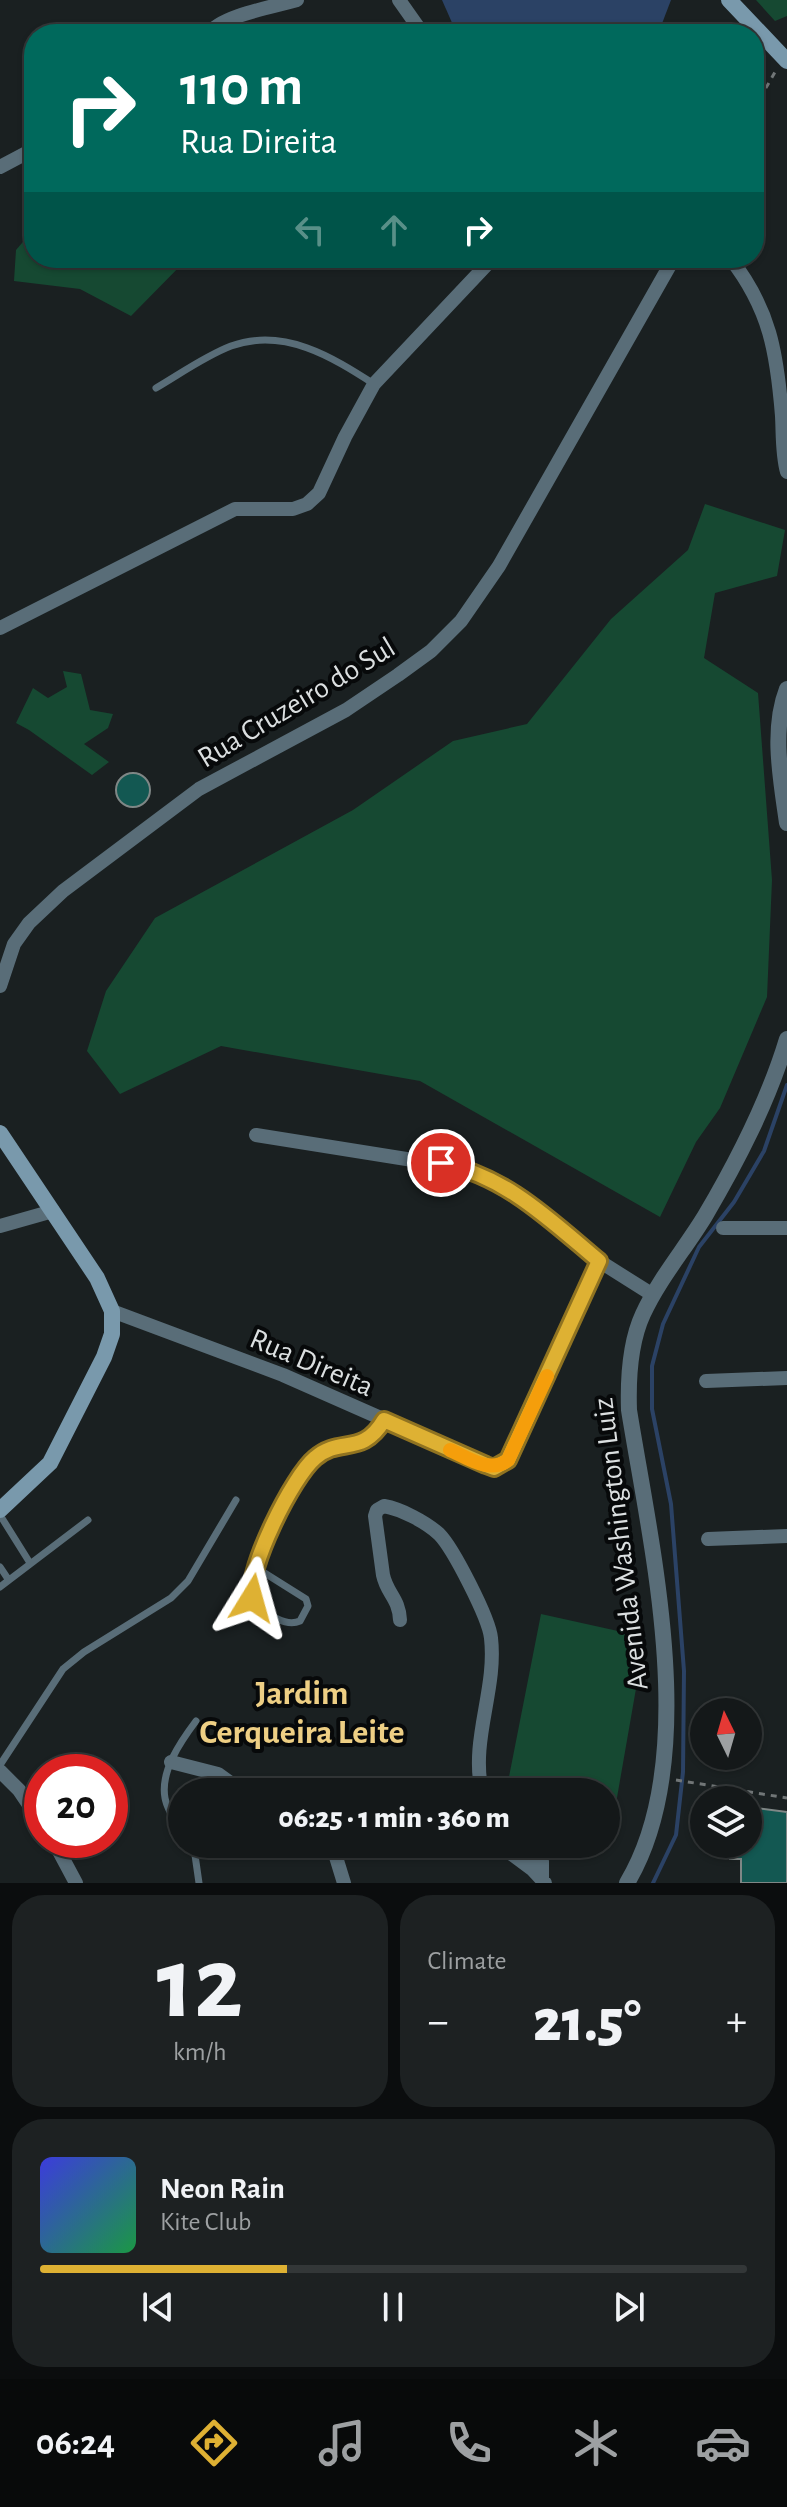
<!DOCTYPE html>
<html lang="en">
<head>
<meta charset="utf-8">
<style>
	body { margin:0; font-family:"Alegreya Sans",sans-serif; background:#1d2122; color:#f1f3f6; height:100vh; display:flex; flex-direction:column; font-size:30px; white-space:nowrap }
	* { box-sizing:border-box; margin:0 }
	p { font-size:26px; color:#9da0a2 }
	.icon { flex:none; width:44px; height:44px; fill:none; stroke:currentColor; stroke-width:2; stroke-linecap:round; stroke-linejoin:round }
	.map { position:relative; height:1883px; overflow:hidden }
	.panel { display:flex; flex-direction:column; gap:12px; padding:12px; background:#0b0d0e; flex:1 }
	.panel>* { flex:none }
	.hud { position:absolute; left:24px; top:24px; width:740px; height:244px; border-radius:32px; box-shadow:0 2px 6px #0004,0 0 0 2px #333738; background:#00695c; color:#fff; overflow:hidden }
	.needle { width:52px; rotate:355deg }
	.controls { position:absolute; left:690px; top:1698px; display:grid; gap:16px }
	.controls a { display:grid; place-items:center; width:72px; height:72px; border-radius:50%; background:#141819; box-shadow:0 2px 6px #0004,0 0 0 2px #333738; font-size:40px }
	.speed { position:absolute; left:24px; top:1754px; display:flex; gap:16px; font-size:40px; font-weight:700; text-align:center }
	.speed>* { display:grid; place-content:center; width:104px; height:104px; border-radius:50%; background:#141819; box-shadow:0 2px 6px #0004,0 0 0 2px #333738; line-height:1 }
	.speed .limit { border:12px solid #d22; background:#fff; color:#111 }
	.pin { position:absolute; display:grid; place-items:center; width:68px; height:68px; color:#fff; margin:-34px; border:4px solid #fff; border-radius:50%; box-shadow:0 2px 8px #0007 }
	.me { position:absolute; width:88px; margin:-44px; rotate:8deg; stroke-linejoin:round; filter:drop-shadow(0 0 6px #0008) }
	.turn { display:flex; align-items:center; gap:28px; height:168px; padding:0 24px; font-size:36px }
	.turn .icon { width:104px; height:104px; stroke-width:2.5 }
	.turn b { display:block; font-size:56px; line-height:68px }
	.lanes { display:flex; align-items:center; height:76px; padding:0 24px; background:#0003; justify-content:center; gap:40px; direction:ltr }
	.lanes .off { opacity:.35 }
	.big { font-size:60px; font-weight:800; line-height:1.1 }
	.panel .widget { flex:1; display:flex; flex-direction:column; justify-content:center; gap:12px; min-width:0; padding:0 28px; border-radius:32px; background:#1d2122 }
	.panel .dial { align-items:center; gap:0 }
	.dial b { font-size:104px; line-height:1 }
	.song { display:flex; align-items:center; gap:24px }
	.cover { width:96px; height:96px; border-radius:12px; background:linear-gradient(135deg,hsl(240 70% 55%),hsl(140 70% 35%)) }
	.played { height:8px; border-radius:4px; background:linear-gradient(90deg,#deb133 35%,#333738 35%) }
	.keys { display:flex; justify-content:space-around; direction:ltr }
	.heat { display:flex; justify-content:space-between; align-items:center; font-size:44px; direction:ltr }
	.panel .tiles { flex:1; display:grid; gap:12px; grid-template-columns:1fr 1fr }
	.widget:last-child { grid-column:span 2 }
	.trip { position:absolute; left:168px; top:1778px; width:452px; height:80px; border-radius:40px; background:#141819; box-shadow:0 2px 6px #0004,0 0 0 2px #333738; font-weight:800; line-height:80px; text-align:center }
	.tabs { display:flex; height:128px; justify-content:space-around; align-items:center; background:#080a0a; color:#9da0a2 }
	.tabs .icon { width:56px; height:56px }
	.tabs .on { color:#deb133 }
	.tabs b { font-size:36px; color:#f1f3f6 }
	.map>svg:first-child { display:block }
	.green { fill:#164932 }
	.water { fill:#2b4265 }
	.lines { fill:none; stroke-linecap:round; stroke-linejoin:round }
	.stream { stroke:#2b4265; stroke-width:4 }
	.building { fill:#135852; stroke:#7f8786; stroke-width:2 }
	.path { stroke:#717677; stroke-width:3; stroke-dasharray:6 6; stroke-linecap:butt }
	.service { stroke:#596d78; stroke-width:7 }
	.minor { stroke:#596d78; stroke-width:14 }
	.tertiary { stroke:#596d78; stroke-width:16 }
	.secondary { stroke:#7999ac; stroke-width:16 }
	.route-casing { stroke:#907321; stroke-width:20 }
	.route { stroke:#deb133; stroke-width:14 }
	.slow { stroke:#f59e0b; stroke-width:14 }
	.labels { text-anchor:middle; stroke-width:8; stroke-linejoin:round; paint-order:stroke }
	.street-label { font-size:30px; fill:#dbdfe0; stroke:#07090a }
	.quarter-label { font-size:34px; font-weight:bold; fill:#eecf84; stroke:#07090a }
</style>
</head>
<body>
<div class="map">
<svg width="787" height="1883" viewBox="0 0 787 1883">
	<rect width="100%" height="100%" fill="#1a2021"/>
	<!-- green -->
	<path class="green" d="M756,0H787V16L775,21Z
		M34,229V258H188L131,316L80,289L14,281L16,250Z
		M705,504L785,530L777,576L715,593L704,658L758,693L772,880L767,997L720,1108L696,1142L660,1217L420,1081L221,1046L120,1094L87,1051L106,991L155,918L353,810L453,741L527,724L611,619L688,550Z
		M63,671L81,674L90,710L113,714L108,728L84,744L109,762L92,775L29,730L16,723L33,688L48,698L67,687Z
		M541,1614L645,1637L611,1832L606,1831V1792H506Z"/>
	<!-- water -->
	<path class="water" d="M442,0H671L658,34H457Z"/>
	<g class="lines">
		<!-- stream -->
		<path class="stream" d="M653,1883L676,1835L683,1772L684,1671L671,1504L652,1409V1366L663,1324L699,1247L734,1202L764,1151L787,1085"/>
	</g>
	<!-- building -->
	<path class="building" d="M116 790a17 17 0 1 1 34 0a17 17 0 1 1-34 0Z
		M748,1807L787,1812V1883H741V1859H730V1848L748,1849Z"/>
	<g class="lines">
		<!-- path -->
		<path class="path" d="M754,109L775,72
			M676,1780L787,1798"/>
		<!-- service -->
		<path class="service" d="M156,388C180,374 205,356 231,346C284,327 332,357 374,384
			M0,1515L30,1563
			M0,1567L8,1579
			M255,1567L306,1599L308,1606L300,1621C284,1628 266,1612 253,1602C248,1584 254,1570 260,1553C273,1528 295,1474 316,1457C341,1436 363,1457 384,1420
			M0,1587L88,1520
			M0,1765L63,1669L84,1652L171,1598L188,1581L236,1500
			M182,1833C176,1823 167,1810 165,1798C160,1771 181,1741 196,1721
			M188,1844L195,1855L199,1883"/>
		<!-- minor -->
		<path class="minor" d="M399,0L423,34
			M209,34C219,16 277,6 297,0
			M0,167L34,149
			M730,258C770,309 777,353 782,416C783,434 782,454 787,472
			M0,628L235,509H293L307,504L319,493L345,437L374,384L493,258
			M0,986L14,944L29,923L63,891L199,789L346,710L398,675L431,651L461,621L499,566L674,258
			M256,1135L469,1169L520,1195L599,1261L653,1295
			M0,1226L53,1211
			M723,1228H787
			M112,1311L283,1375L494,1468L508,1460L599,1261
			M706,1381L787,1378
			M708,1539L787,1536
			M400,1620C399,1598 387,1594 383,1575L375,1516L377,1510L384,1506C401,1509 426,1522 439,1534C453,1548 489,1618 491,1638C497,1690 470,1740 482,1792
			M171,1762L218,1774L243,1792
			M0,1771L19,1790L42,1824
			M53,1840L76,1883
			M332,1844L344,1883
			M498,1844L532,1869L545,1883
			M527,1844L542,1861V1879"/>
		<!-- tertiary -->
		<path class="tertiary" d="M787,689C771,730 781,780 787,823
			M627,1883C702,1758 651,1547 629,1410C628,1380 630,1342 643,1314C659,1279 685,1249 705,1216C738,1160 768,1102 787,1039"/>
		<!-- secondary -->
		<path class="secondary" d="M729,0L787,61
			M0,1133L97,1278L112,1311V1334L104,1357L50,1463L0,1510"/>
	</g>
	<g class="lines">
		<!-- route casing -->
		<g class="route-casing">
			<path id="route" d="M252,1598C246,1570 293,1476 315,1458C340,1436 362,1457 384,1420L486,1465L494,1468L508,1460L599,1261C550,1220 506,1176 441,1163"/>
		</g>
		<!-- route -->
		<use href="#route" class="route"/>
		<!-- slow -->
		<path class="slow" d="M450,1450C468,1458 490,1474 508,1460L547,1376"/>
	</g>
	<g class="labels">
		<!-- street labels -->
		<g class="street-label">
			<text transform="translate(296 702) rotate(-31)" y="10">Rua Cruzeiro do Sul</text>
			<text transform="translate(312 1362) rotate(23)" y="10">Rua Direita</text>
			<text transform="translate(620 1544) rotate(-97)" y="10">Avenida Washington Luiz</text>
		</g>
		<!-- quarter labels -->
		<g class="quarter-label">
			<text x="302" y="1704">Jardim<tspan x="302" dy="39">Cerqueira Leite</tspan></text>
		</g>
	</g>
</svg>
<div class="controls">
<a><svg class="needle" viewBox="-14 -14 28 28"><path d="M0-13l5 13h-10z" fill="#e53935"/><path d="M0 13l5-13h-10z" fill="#9da0a2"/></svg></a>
<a><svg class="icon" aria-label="layers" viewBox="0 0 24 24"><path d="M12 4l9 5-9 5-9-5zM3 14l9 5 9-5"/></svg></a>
</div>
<div class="speed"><div class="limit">20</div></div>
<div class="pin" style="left:441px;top:1163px;background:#d93025"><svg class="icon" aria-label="arrive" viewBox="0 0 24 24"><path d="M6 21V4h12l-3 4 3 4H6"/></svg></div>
<svg class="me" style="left:252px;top:1598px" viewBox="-20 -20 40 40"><path d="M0-17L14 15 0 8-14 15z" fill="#deb133" stroke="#fff" stroke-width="4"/></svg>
<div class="trip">06:25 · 1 min · 360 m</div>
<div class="hud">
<div class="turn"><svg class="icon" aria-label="right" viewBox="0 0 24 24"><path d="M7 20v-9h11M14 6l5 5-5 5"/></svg><div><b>110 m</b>Rua Direita</div></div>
<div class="lanes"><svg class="icon off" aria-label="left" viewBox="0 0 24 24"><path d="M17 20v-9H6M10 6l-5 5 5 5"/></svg><svg class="icon off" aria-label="ahead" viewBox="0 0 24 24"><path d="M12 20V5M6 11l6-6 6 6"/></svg><svg class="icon" aria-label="right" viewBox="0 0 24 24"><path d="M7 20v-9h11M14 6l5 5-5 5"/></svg></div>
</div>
</div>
<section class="panel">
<div class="tiles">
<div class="widget dial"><b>12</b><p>km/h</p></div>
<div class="widget"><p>Climate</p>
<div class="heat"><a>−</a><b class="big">21.5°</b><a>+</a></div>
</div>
<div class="widget">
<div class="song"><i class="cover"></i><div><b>Neon Rain</b><p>Kite Club</p></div></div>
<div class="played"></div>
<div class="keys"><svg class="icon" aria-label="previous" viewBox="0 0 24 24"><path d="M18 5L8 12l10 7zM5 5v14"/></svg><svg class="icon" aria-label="pause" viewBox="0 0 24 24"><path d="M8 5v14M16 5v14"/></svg><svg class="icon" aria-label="next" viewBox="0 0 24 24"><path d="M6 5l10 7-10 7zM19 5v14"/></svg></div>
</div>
</div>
</section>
<nav class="tabs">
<b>06:24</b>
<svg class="icon on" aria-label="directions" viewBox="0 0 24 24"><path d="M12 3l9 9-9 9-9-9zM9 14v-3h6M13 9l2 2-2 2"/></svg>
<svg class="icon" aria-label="music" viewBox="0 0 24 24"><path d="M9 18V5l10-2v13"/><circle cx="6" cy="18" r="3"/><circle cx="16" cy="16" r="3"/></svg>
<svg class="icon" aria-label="phone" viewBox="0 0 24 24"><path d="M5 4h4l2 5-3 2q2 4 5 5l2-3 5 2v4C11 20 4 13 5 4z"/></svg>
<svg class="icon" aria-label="climate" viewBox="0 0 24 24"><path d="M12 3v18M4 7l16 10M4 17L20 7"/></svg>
<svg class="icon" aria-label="car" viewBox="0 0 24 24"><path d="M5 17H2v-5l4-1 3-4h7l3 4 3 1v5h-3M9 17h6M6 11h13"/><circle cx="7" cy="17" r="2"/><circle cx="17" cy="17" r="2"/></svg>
</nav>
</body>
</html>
